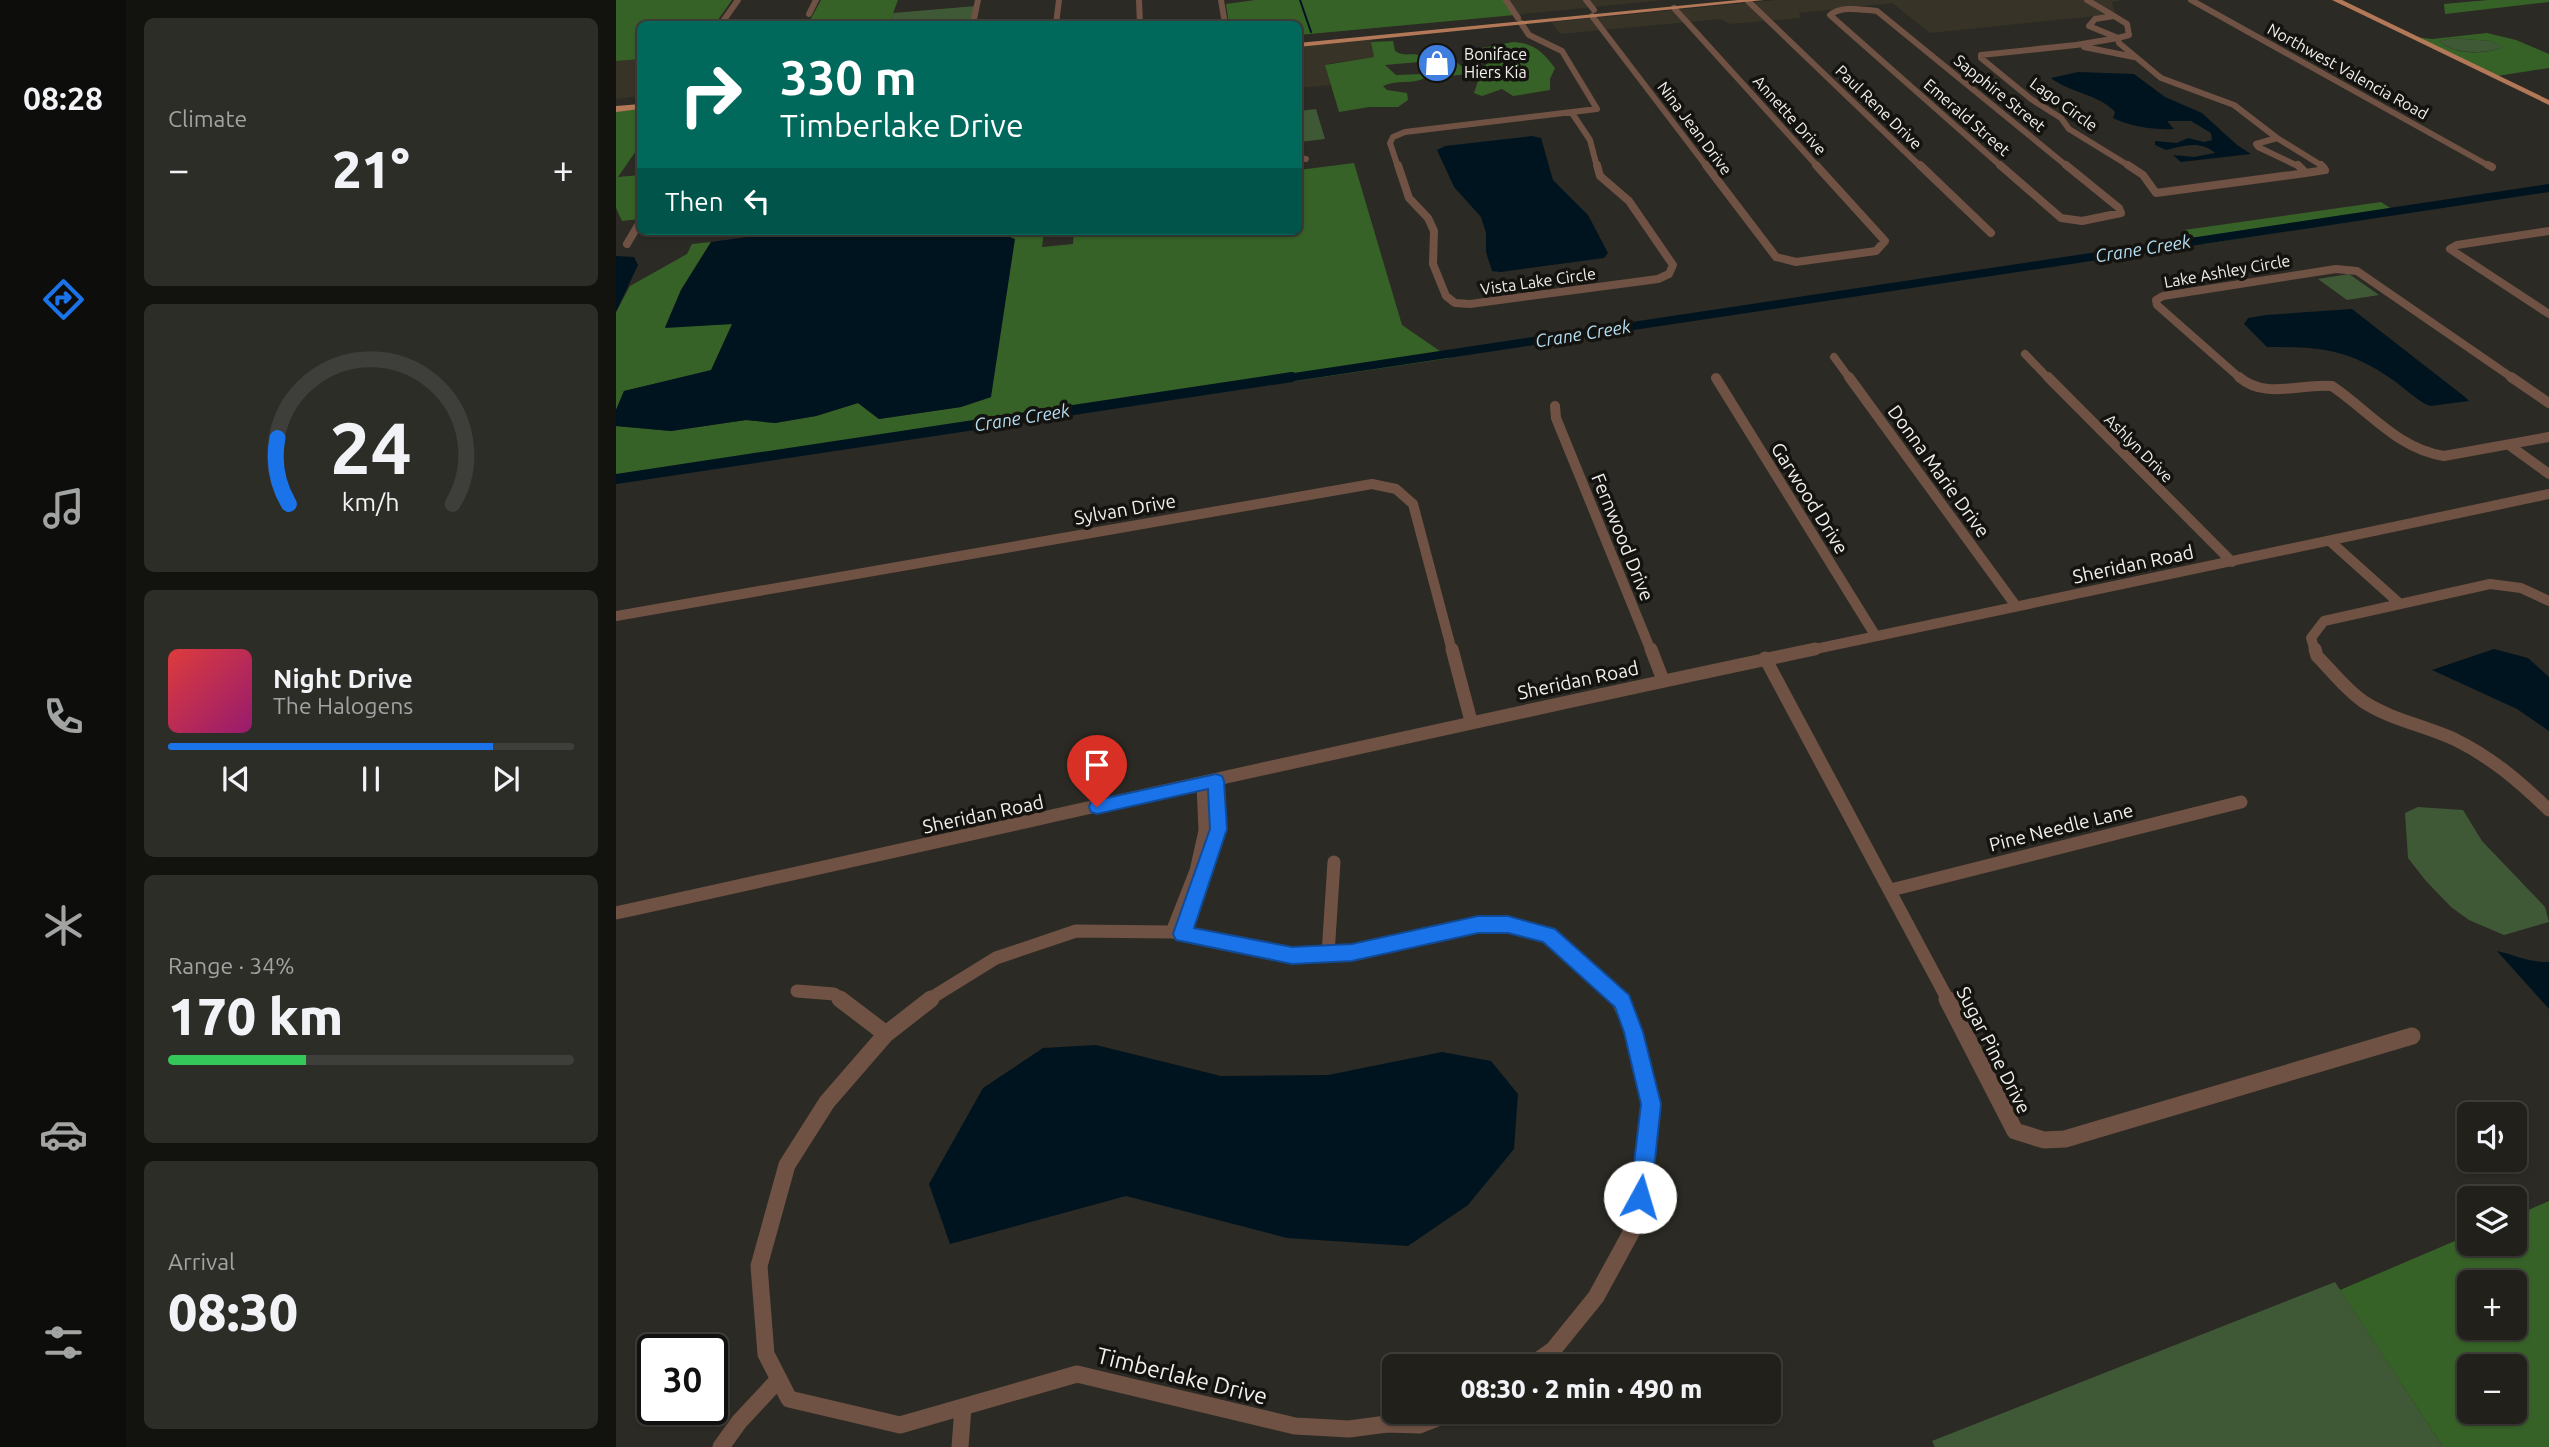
<!DOCTYPE html>
<html lang="en">
<head>
<meta charset="utf-8">
<style>
	body { margin:0; font-family:Ubuntu,sans-serif; background:#2d2d28; color:#f1f3f6; height:100vh; display:flex; flex-direction:column; font-size:26px; white-space:nowrap }
	* { box-sizing:border-box; margin:0 }
	p { font-size:23px; color:#a2a3a3 }
	.icon { flex:none; width:38px; height:38px; fill:none; stroke:currentColor; stroke-width:2; stroke-linecap:round; stroke-linejoin:round }
	.map { position:relative; flex:1; overflow:hidden }
	.panel { display:flex; flex-direction:column; gap:18px; padding:18px; background:#12120f; width:490px }
	.panel>* { flex:none }
	.top-card { position:absolute; left:21px; top:21px; width:665px; height:214px; border-radius:10px; box-shadow:0 2px 5px #0004,0 0 0 2px #3e3e3a; background:#00695c; color:#fff; overflow:hidden }
	.tools { position:absolute; left:1841px; top:1102px; display:grid; gap:14px }
	.tools a { display:grid; place-items:center; width:70px; height:70px; border-radius:10px; background:#21201b; box-shadow:0 2px 5px #0004,0 0 0 2px #3e3e3a; font-size:35px }
	.speed { position:absolute; left:21px; top:1334px; display:flex; gap:14px; font-size:35px; font-weight:700; text-align:center }
	.speed>* { display:grid; place-content:center; width:91px; height:91px; border-radius:50%; background:#21201b; box-shadow:0 2px 5px #0004,0 0 0 2px #3e3e3a; line-height:1 }
	.speed .limit { border:4px solid #111; border-radius:10px; background:#fff; color:#111 }
	.pin { position:absolute; display:grid; place-items:center; width:60px; height:60px; color:#fff; margin:-72px -30px; border-radius:50% 50% 50% 0; rotate:-45deg; box-shadow:0 0 7px #0007 }
	.pin .icon { rotate:45deg }
	.me { position:absolute; width:77px; margin:-38px; rotate:6deg; stroke-linejoin:round; filter:drop-shadow(0 0 5px #0008) }
	.turn { display:flex; align-items:center; gap:24px; height:147px; padding:0 28px; font-size:32px }
	.turn .icon { width:91px; height:91px; stroke-width:2.5 }
	.turn b { display:block; font-size:49px; line-height:60px }
	.then { display:flex; align-items:center; height:66px; padding:0 28px; background:#0003; gap:14px; font-size:26px }
	.big { font-size:52px; font-weight:800; line-height:1.1 }
	.panel .card { flex:1; display:flex; flex-direction:column; justify-content:center; gap:10px; min-width:0; padding:0 24px; border-radius:10px; background:#2d2d28 }
	.panel .dial { align-items:center; gap:0 }
	.dial svg { height:182px; overflow:visible; fill:none; stroke:#3e3e3a; stroke-width:7; stroke-linecap:round; text-anchor:middle }
	.dial text { fill:#f1f3f6; stroke:none }
	.song { display:flex; align-items:center; gap:21px }
	.cover { width:84px; height:84px; border-radius:10px; background:linear-gradient(135deg,hsl(0 70% 55%),hsl(320 70% 35%)) }
	.played { height:7px; border-radius:4px; background:linear-gradient(90deg,#1a73e8 80%,#3e3e3a 80%) }
	.keys { display:flex; justify-content:space-around; direction:ltr }
	.heat { display:flex; justify-content:space-between; align-items:center; font-size:38px; direction:ltr }
	.charge { height:10px; border-radius:5px; background:linear-gradient(90deg,#34c759 34%,#3e3e3a 0) }
	.trip { position:absolute; left:766px; top:1354px; width:399px; height:70px; border-radius:10px; background:#21201b; box-shadow:0 2px 5px #0004,0 0 0 2px #3e3e3a; font-weight:800; line-height:70px; text-align:center }
	main { display:flex; flex:1; min-height:0 }
	.menu { display:flex; flex-direction:column; width:126px; justify-content:space-around; align-items:center; background:#0d0d0b; color:#a2a3a3 }
	.menu .icon { width:49px; height:49px }
	.menu .on { color:#1a73e8 }
	.menu b { font-size:32px; color:#f1f3f6 }
	.map>svg:first-child { display:block }
	.built { fill:#373327 }
	.green { fill:#3f5937 }
	.forest { fill:#376227; fill-rule:evenodd }
	.water { fill:#00141f }
	.lines { fill:none; stroke-linecap:round; stroke-linejoin:round }
	.stream { stroke:#00141f; stroke-width:2 }
	.canal-far1 { stroke:#00141f; stroke-width:8 }
	.canal { stroke:#00141f; stroke-width:10 }
	.minor-far4 { stroke:#6f5243; stroke-width:6 }
	.minor-far3 { stroke:#6f5243; stroke-width:8 }
	.minor-far2 { stroke:#6f5243; stroke-width:10 }
	.minor-far1 { stroke:#6f5243; stroke-width:13 }
	.minor { stroke:#6f5243; stroke-width:17 }
	.major { fill:#b27858; fill-rule:evenodd }
	.route { fill:#1a73e8; stroke:#114b97; stroke-width:2 }
	.labels { text-anchor:middle; stroke-width:7; stroke-linejoin:round; paint-order:stroke }
	.far-poi-label { font-size:16px; fill:#f1f0ec; stroke:#141310; text-anchor:start }
	.far-street-label { font-size:16px; fill:#f1f0ec; stroke:#141310 }
	.far-water-label { font-size:18px; font-style:italic; fill:#b5dff4; stroke:#141310 }
	.street-label { font-size:19px; fill:#f1f0ec; stroke:#141310 }
	.near-street-label { font-size:23px; fill:#f1f0ec; stroke:#141310 }
</style>
</head>
<body>
<main>
<nav class="menu">
<b>08:28</b>
<svg class="icon on" aria-label="directions" viewBox="0 0 24 24"><path d="M12 3l9 9-9 9-9-9zM9 14v-3h6M13 9l2 2-2 2"/></svg>
<svg class="icon" aria-label="music" viewBox="0 0 24 24"><path d="M9 18V5l10-2v13"/><circle cx="6" cy="18" r="3"/><circle cx="16" cy="16" r="3"/></svg>
<svg class="icon" aria-label="phone" viewBox="0 0 24 24"><path d="M5 4h4l2 5-3 2q2 4 5 5l2-3 5 2v4C11 20 4 13 5 4z"/></svg>
<svg class="icon" aria-label="climate" viewBox="0 0 24 24"><path d="M12 3v18M4 7l16 10M4 17L20 7"/></svg>
<svg class="icon" aria-label="car" viewBox="0 0 24 24"><path d="M5 17H2v-5l4-1 3-4h7l3 4 3 1v5h-3M9 17h6M6 11h13"/><circle cx="7" cy="17" r="2"/><circle cx="17" cy="17" r="2"/></svg>
<svg class="icon" aria-label="filters" viewBox="0 0 24 24"><path d="M4 7h16M4 17h16"/><circle cx="9" cy="7" r="2"/><circle cx="15" cy="17" r="2"/></svg>
</nav>
<section class="panel">
<div class="card"><p>Climate</p>
<div class="heat"><a>−</a><b class="big">21°</b><a>+</a></div>
</div>
<div class="card dial"><svg viewBox="0 0 100 80">
<path d="M14 69A42 42 0 1 1 86 69"/>
<path d="M14 69A42 42 0 0 1 9 40" stroke="#1a73e8"/>
<text x="50" y="56" font-size="32" font-weight="700">24</text>
<text x="50" y="72" font-size="11">km/h</text>
</svg></div>
<div class="card">
<div class="song"><i class="cover"></i><div><b>Night Drive</b><p>The Halogens</p></div></div>
<div class="played"></div>
<div class="keys"><svg class="icon" aria-label="previous" viewBox="0 0 24 24"><path d="M18 5L8 12l10 7zM5 5v14"/></svg><svg class="icon" aria-label="pause" viewBox="0 0 24 24"><path d="M8 5v14M16 5v14"/></svg><svg class="icon" aria-label="next" viewBox="0 0 24 24"><path d="M6 5l10 7-10 7zM19 5v14"/></svg></div>
</div>
<div class="card"><p>Range · 34%</p><b class="big">170 km</b><div class="charge"></div></div>
<div class="card"><p>Arrival</p><b class="big">08:30</b></div>
</section>
<div class="map">
<svg width="1933" height="1447" viewBox="0 0 1933 1447">
	<rect width="100%" height="100%" fill="#2c2a24"/>
	<!-- built -->
	<path class="built" d="M890,0H1048L899,15Z
		M1161,0H1508L1496,2L1499,14L1314,33L1276,3L1183,13L1185,18L1114,24L1105,19L944,34L936,22Z
		M755,39L758,57L710,64L715,85L683,88V46Z
		M24,59V96L0,99V61Z"/>
	<!-- green -->
	<path class="green" d="M360,6L355,23L273,24L277,13Z
		M1835,38L1875,41L1888,47C1869,54 1838,55 1823,41Z
		M700,109L709,139L683,142V111Z
		M1733,274L1763,295L1731,300L1702,279Z
		M1802,807L1847,810L1866,841L1929,907L1933,922L1888,935L1853,920L1835,907L1810,881L1792,858L1789,813Z
		M1719,1282L1827,1447H1319L1316,1441Z"/>
	<!-- forest -->
	<path class="forest" d="M0,0H116L99,24H24V59L0,61Z
		M205,0H282L273,24H192Z
		M639,0H890L899,15L683,35L682,24H613L610,4Z
		M1872,0H1933V2L1829,14L1828,4Z
		M1871,33L1900,40L1933,54V68L1881,76L1799,37L1816,39ZM1835,38L1875,41L1887,47C1870,55 1837,55 1823,41Z
		M777,41L779,51C788,58 798,51 806,57L803,62L769,65L780,75L808,74L809,78C795,85 782,79 767,86L771,90L791,93L792,100L782,107H753L723,112L709,65L758,57L755,42Z
		M897,42C918,43 927,52 939,68L934,79V90L897,96L886,89L866,96L858,93L862,81L855,74L831,76L819,68V57L832,54L845,66L867,67L872,63L905,52L896,49L860,57L855,50Z
		M24,109V145L2,177L24,175V219L6,221L0,208V111Z
		M738,163L786,325L834,358L0,483V426L55,431L130,420L159,423L200,416L242,403L263,419L345,407L375,397L366,232L335,235L333,231H428L426,247L457,244L458,231H682L683,170Z
		M1765,202L1782,213L1588,244L1568,230Z
		M95,242L65,290L49,327L117,324L95,371L8,391L0,410V312L14,286L71,254L76,244Z
		M1933,1201V1447H1827L1724,1290L1853,1235V1244H1899V1216ZM1853,1283H1899V1328H1853ZM1853,1367H1899V1412H1853Z"/>
	<!-- water -->
	<path class="water" d="M1462,72L1518,74L1549,97L1586,113L1621,145L1635,154L1565,162L1557,155L1578,157L1599,153C1584,140 1567,146 1550,150L1539,145V141L1561,143L1572,138L1588,142L1596,140L1595,133L1575,121H1551L1558,129C1539,130 1515,127 1497,118L1499,112C1483,94 1454,93 1435,78Z
		M916,136L925,138L937,180L972,215L992,253L988,258L885,272L876,271L870,252V233L865,217L838,187L821,150L829,146Z
		M175,231H333L335,235C358,237 376,229 399,239L375,397L345,407L263,419L242,403L200,416L159,423L130,420L55,431L0,426V410L8,391L95,370L116,324L49,328L65,290L95,242Z
		M0,256L18,257L22,265L0,312Z
		M1736,309L1849,397L1853,401L1814,406C1799,400 1787,386 1774,378C1730,348 1702,347 1651,347L1628,324L1632,318L1650,315Z
		M1878,649L1912,658L1933,677V731L1901,709L1816,670Z
		M1881,951C1899,955 1915,963 1933,962V1009Z
		M480,1045L605,1076L712,1075L826,1052L875,1061L902,1094L898,1149L852,1205L792,1246L671,1238L510,1196L334,1244L313,1184L367,1088L427,1048Z"/>
	<g class="lines">
		<!-- stream -->
		<path class="stream" d="M684,0L695,32"/>
		<!-- canal-far1 -->
		<path class="canal-far1" d="M665,379L1933,188"/>
		<!-- canal -->
		<path class="canal" d="M0,479L676,377"/>
		<!-- minor-far4 -->
		<path class="minor-far4" d="M523,0L524,24
			M605,0L609,24
			M890,0L902,18
			M970,0L978,10
			M1471,0L1498,16
			M1575,0L1875,167
			M1132,1L1305,167
			M1058,8L1202,167
			M193,14L200,0
			M976,16L1091,167
			M1498,16L1511,24L1513,35L1502,38
			M1498,16L1479,19L1473,26L1502,38
			M105,24L122,0
			M357,24L362,0
			M440,24L443,0
			M1502,38L1503,43L1545,78L1618,105L1661,138L1640,144L1642,147L1684,167
			M1502,38L1460,45L1365,55V58L1415,99L1445,118L1453,129L1515,167
			M1468,47L1518,57
			M956,113L974,140L981,167
			M1661,138L1708,167
			M682,158L690,159
			M782,167L774,143L777,137L789,132L981,109L946,51L913,35L905,23
			M1386,167L1214,15C1226,5 1246,10 1261,11L1452,167"/>
		<!-- minor-far3 -->
		<path class="minor-far3" d="M782,165L793,198L812,218L818,231L817,264L830,296L839,303L854,304L1042,279L1053,274L1057,265L1013,201L984,176L981,165
			M1090,165L1160,257L1180,262L1260,251L1269,241L1200,165
			M1304,165L1375,233
			M1384,165L1445,218L1466,221L1505,213L1503,208L1450,165
			M1512,165L1527,175L1540,193L1690,173L1682,165
			M1872,165L1876,167
			M1690,173L1709,170L1705,165
			M1933,231L1841,245L1834,249L1933,314
			M11,244L24,222
			M1409,354L1433,379
			M1218,357L1234,379
			M1625,379L1541,305L1540,300L1547,296L1720,269L1741,271L1898,379"/>
		<!-- minor-far2 -->
		<path class="minor-far2" d="M1233,377L1400,606
			M1432,377L1616,562
			M1623,377C1649,400 1685,383 1716,386C1753,411 1782,449 1828,456L1933,437
			M1895,377L1933,403
			M1100,378L1259,635
			M939,406L940,418L1035,651
			M1893,445L1933,474
			M1715,542L1783,603
			M0,616L756,484L780,489L797,504L836,651
			M1190,651L1933,494
			M1699,651L1695,638L1708,621L1874,584L1905,588L1933,601"/>
		<!-- minor-far1 -->
		<path class="minor-far1" d="M836,649L855,721
			M1035,649L1047,680
			M1699,649L1701,656C1716,671 1730,690 1748,702C1776,720 1807,725 1838,739C1875,757 1903,781 1933,810
			M1149,658L1332,1000
			M1275,890L1625,802
			M0,913C400,825 798,733 1199,649
			M556,932L580,871L589,831L587,784
			M567,934L602,829L600,781
			M712,954L718,862
			M181,991L218,994L226,1000
			M312,1000L380,958L460,931L556,932L676,956L736,953L862,925L892,924L933,935L1005,1000"/>
		<!-- minor -->
		<path class="minor" d="M224,999L270,1034
			M315,999L270,1034L211,1102L171,1165L143,1266L150,1354L173,1399L284,1425L461,1374L679,1426L733,1429L771,1424L803,1425L837,1412
			M1331,999L1399,1131L1428,1140L1449,1139L1796,1036
			M913,1367L937,1350L980,1297L1022,1220L1035,1104L1018,1032L1003,999
			M105,1447L123,1422L163,1379
			M344,1447L347,1407"/>
		<!-- major -->
		<path class="major" d="M1122,0H1148L682,47V43Z
			M1716,0H1726L1933,100V105Z
			M24,104V109L0,112V106Z"/>
	</g>
	<!-- route -->
	<path class="route" d="M600,774L606,776L608,781L611,829L578,928L676,947L736,944L862,916H892L939,929L1013,995L1027,1032L1045,1104L1035,1197L1032,1205L1024,1208L1017,1205L1014,1197L1025,1104L1008,1032L999,1007L927,942L892,933H862L736,961L676,964L560,940L557,934L594,829L592,789L481,814L475,812L473,807L475,802L481,800Z"/>
	<!-- icons -->
	<defs>
		<g id="shop-disc" transform="scale(2.0125)"><circle r="9.5" fill="#3f7fe0" stroke="#141310"/><path d="M-5-2.5h2.3a2.7 3.5 0 0 1 5.4 0H5L5.5 6h-11ZM-1.5-2.5h3a1.5 2.3 0 0 0-3 0Z" fill="#fff"/></g>
	</defs>
	<g fill-rule="evenodd">
		<use href="#shop-disc" x="821" y="63"/>
	</g>
	<g class="labels">
		<!-- far-poi labels -->
		<g class="far-poi-label">
			<text x="848" y="60">Boniface<tspan x="848" dy="18">Hiers Kia</tspan></text>
		</g>
		<!-- far-street labels -->
		<g class="far-street-label">
			<text transform="translate(1732 71) rotate(29)" y="6">Northwest Valencia Road</text>
			<text transform="translate(1384 93) rotate(39)" y="6">Sapphire Street</text>
			<text transform="translate(1448 104) rotate(36)" y="6">Lago Circle</text>
			<text transform="translate(1263 107) rotate(44)" y="6">Paul Rene Drive</text>
			<text transform="translate(1174 115) rotate(48)" y="6">Annette Drive</text>
			<text transform="translate(1351 117) rotate(41)" y="6">Emerald Street</text>
			<text transform="translate(1079 128) rotate(53)" y="6">Nina Jean Drive</text>
			<text transform="translate(1611 271) rotate(-10)" y="6">Lake Ashley Circle</text>
			<text transform="translate(922 281) rotate(-8)" y="6">Vista Lake Circle</text>
			<text transform="translate(1523 448) rotate(45)" y="6">Ashlyn Drive</text>
		</g>
		<!-- far-water labels -->
		<g class="far-water-label">
			<text transform="translate(1527 249) rotate(-9)" y="6">Crane Creek</text>
			<text transform="translate(967 334) rotate(-9)" y="6">Crane Creek</text>
			<text transform="translate(406 418) rotate(-9)" y="6">Crane Creek</text>
		</g>
		<!-- street labels -->
		<g class="street-label">
			<text transform="translate(1323 471) rotate(54)" y="7">Donna Marie Drive</text>
			<text transform="translate(1194 498) rotate(58)" y="7">Garwood Drive</text>
			<text transform="translate(509 509) rotate(-10)" y="7">Sylvan Drive</text>
			<text transform="translate(1007 537) rotate(68)" y="7">Fernwood Drive</text>
			<text transform="translate(1517 564) rotate(-12)" y="7">Sheridan Road</text>
			<text transform="translate(962 680) rotate(-12)" y="7">Sheridan Road</text>
			<text transform="translate(367 814) rotate(-12)" y="7">Sheridan Road</text>
			<text transform="translate(1445 827) rotate(-14)" y="7">Pine Needle Lane</text>
			<text transform="translate(1378 1050) rotate(63)" y="7">Sugar Pine Drive</text>
		</g>
		<!-- near-street labels -->
		<g class="near-street-label">
			<text transform="translate(566 1376) rotate(14)" y="8">Timberlake Drive</text>
		</g>
	</g>
</svg>
<div class="tools">
<a><svg class="icon" aria-label="sound" viewBox="0 0 24 24"><path d="M4 9h4l5-4v14l-5-4H4zM17 9q2 3 0 6"/></svg></a>
<a><svg class="icon" aria-label="layers" viewBox="0 0 24 24"><path d="M12 4l9 5-9 5-9-5zM3 14l9 5 9-5"/></svg></a>
<a>+</a>
<a>−</a>
</div>
<div class="speed"><div class="limit">30</div></div>
<div class="pin" style="left:481px;top:807px;background:#d93025"><svg class="icon" aria-label="arrive" viewBox="0 0 24 24"><path d="M6 21V4h12l-3 4 3 4H6"/></svg></div>
<svg class="me" style="left:1024px;top:1197px" viewBox="-20 -20 40 40"><circle r="19" fill="#fff"/><path d="M0-13L10 11 0 6-10 11z" fill="#1a73e8"/></svg>
<div class="trip">08:30 · 2 min · 490 m</div>
<div class="top-card">
<div class="turn"><svg class="icon" aria-label="right" viewBox="0 0 24 24"><path d="M7 20v-9h11M14 6l5 5-5 5"/></svg><div><b>330 m</b>Timberlake Drive</div></div>
<div class="then">Then<svg class="icon" aria-label="left" viewBox="0 0 24 24"><path d="M17 20v-9H6M10 6l-5 5 5 5"/></svg></div>
</div>
</div>
</main>
</body>
</html>
